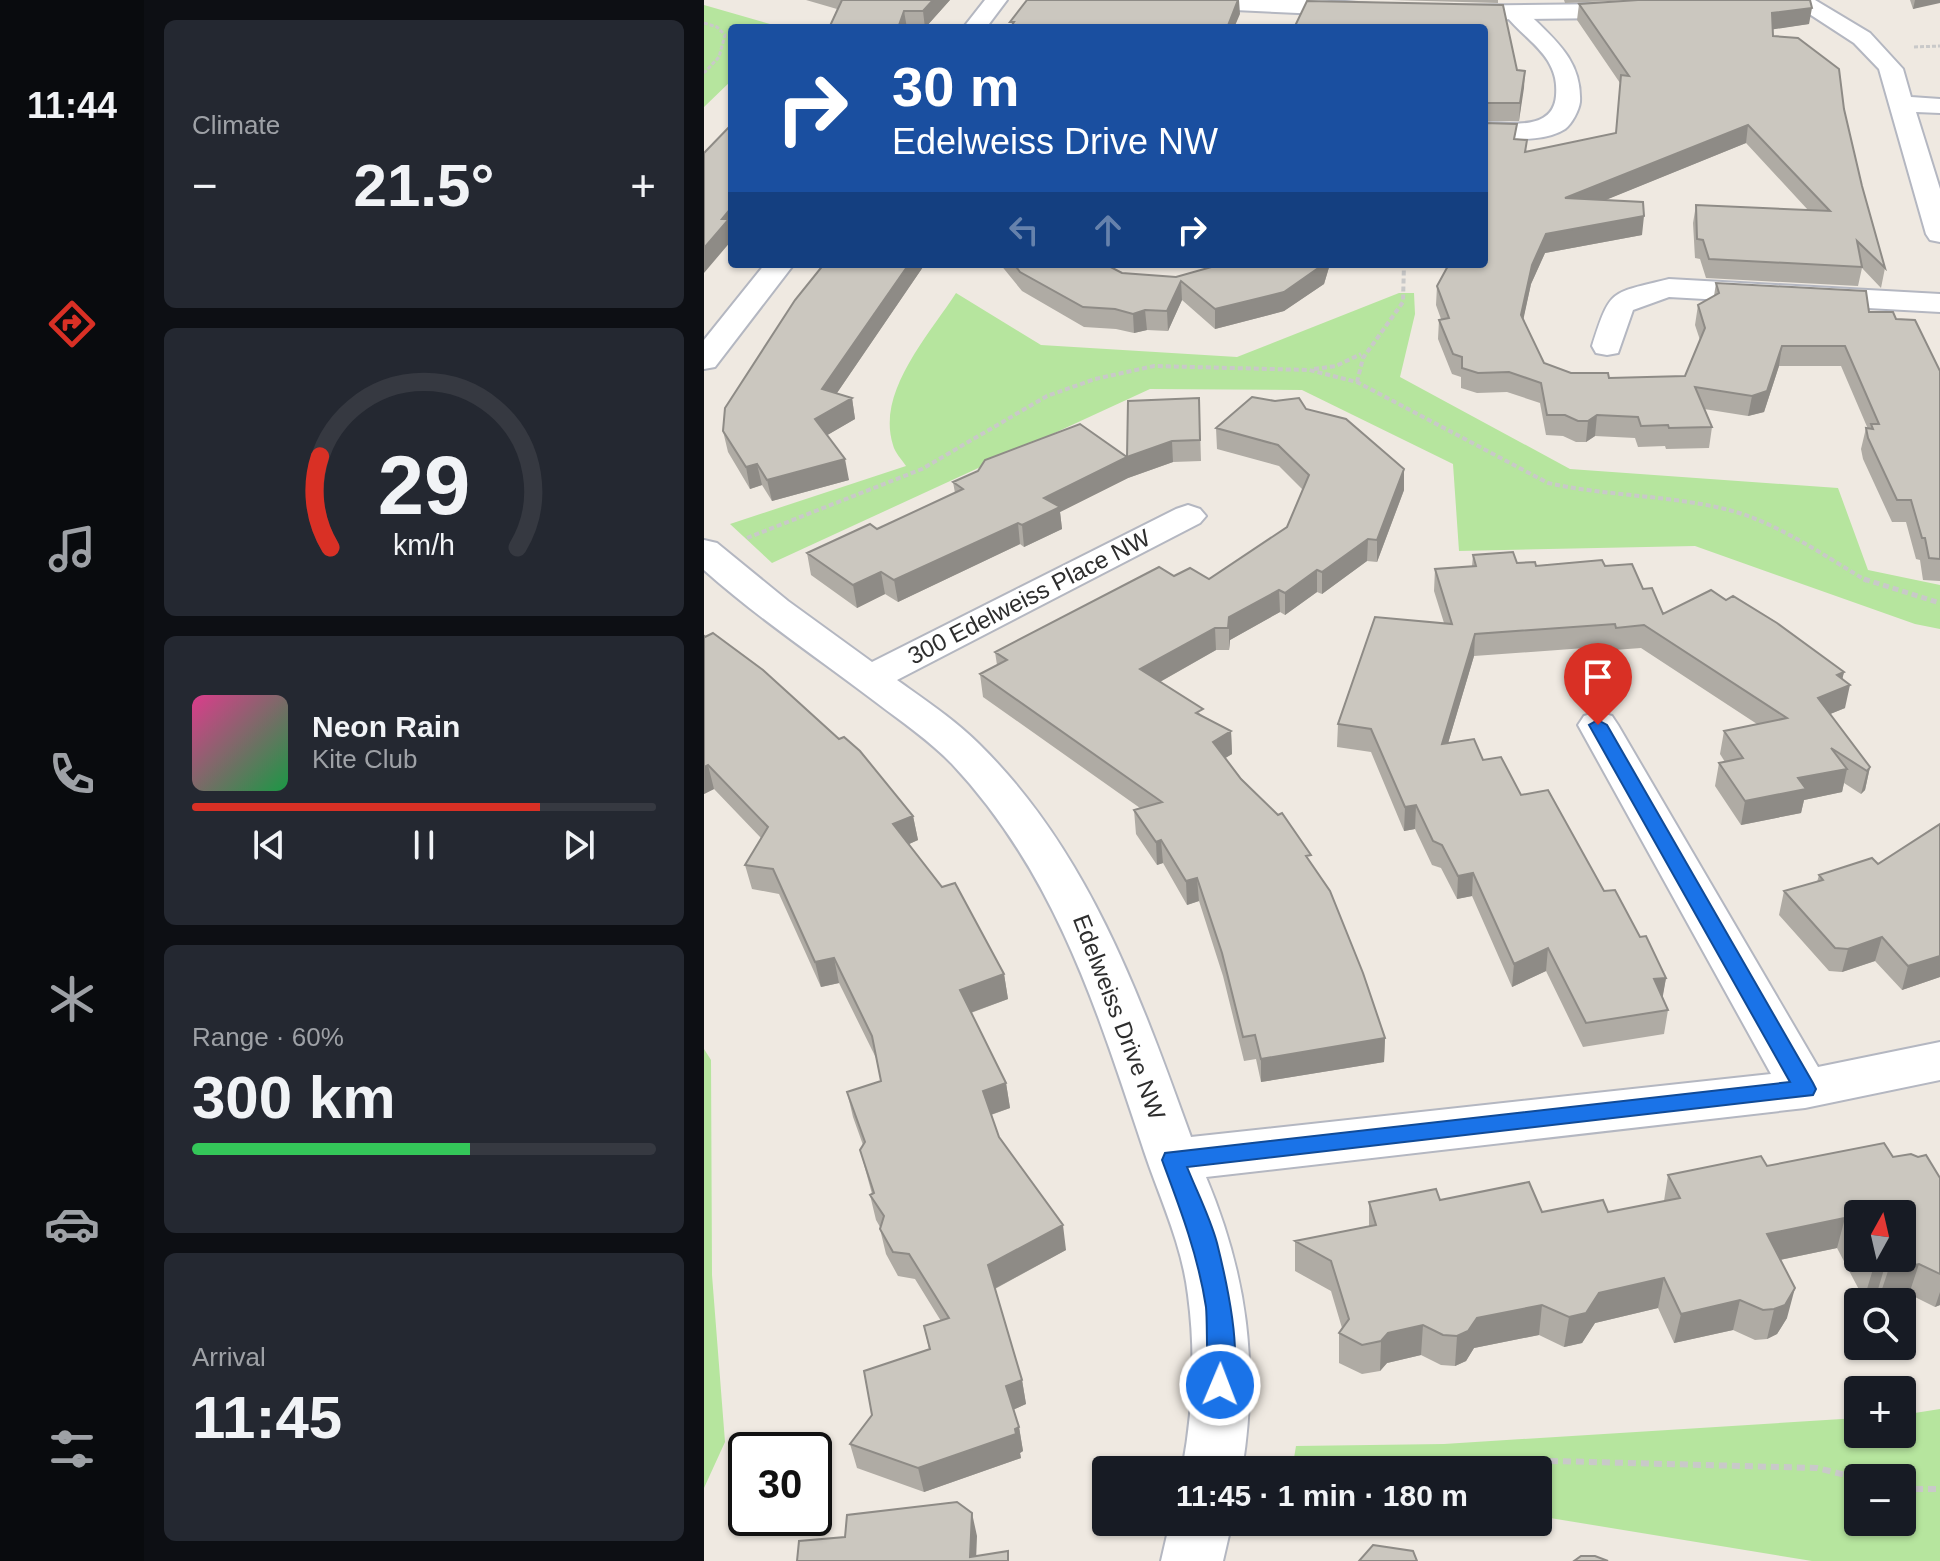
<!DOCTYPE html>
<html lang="en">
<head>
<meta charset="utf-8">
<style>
	body { margin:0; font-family:Arial,sans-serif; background:#242831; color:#f1f3f6; height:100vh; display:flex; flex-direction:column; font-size:30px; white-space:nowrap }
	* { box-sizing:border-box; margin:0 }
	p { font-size:26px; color:#9ea1a6 }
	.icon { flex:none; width:44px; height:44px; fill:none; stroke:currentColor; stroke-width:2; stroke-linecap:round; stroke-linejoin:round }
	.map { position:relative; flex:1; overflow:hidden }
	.panel { display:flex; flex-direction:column; gap:20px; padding:20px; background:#0d0f14; width:560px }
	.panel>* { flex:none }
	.hud { position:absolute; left:24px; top:24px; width:760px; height:244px; border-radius:8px; box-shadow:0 2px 6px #0004; background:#1a4fa0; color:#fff; overflow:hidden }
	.needle { width:52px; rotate:8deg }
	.fabs { position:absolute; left:1140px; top:1200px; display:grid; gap:16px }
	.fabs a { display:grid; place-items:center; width:72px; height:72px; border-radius:8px; background:#171b24; box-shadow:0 2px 6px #0004; font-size:40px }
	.speed { position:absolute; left:24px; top:1432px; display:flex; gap:16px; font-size:40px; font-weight:700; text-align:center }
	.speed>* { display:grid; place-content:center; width:104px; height:104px; border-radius:50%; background:#171b24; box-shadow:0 2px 6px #0004; line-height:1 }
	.speed .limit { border:4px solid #111; border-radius:12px; background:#fff; color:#111 }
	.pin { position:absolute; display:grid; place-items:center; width:68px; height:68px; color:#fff; margin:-82px -34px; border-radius:50% 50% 50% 0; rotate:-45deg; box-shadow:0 0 8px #0007 }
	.pin .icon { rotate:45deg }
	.me { position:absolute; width:88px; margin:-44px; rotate:1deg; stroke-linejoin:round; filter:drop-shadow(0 0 6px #0008) }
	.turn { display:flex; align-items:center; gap:28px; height:168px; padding:0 32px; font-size:36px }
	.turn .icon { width:104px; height:104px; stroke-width:2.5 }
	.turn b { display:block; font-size:56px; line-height:68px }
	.lanes { display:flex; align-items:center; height:76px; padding:0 32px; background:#0003; justify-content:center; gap:40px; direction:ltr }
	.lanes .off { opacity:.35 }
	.big { font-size:60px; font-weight:600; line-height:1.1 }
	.panel .card { flex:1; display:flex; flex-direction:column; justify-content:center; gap:12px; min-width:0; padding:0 28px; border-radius:12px; background:#242831 }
	.panel .dial { align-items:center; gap:0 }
	.dial svg { height:208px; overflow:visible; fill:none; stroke:#363941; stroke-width:7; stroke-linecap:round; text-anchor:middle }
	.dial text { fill:#f1f3f6; stroke:none }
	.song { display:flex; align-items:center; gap:24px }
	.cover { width:96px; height:96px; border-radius:12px; background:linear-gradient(135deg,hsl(330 70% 55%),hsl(140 70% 35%)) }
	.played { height:8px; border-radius:4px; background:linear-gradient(90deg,#d93025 75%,#363941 75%) }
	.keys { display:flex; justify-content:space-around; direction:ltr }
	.heat { display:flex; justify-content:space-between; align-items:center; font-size:44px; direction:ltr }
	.charge { height:12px; border-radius:6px; background:linear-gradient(90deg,#34c759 60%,#363941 0) }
	.trip { position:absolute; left:388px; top:1456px; width:460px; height:80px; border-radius:8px; background:#171b24; box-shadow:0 2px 6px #0004; font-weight:600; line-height:80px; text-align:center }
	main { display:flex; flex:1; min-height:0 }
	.tabs { display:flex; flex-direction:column; width:144px; justify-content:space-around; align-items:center; background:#090b0e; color:#9ea1a6 }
	.tabs .icon { width:56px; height:56px }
	.tabs .on { color:#d93025 }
	.tabs b { font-size:36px; color:#f1f3f6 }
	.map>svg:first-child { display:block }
	.green { fill:#b6e59e; fill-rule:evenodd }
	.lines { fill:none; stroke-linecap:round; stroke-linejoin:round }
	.street-casing { stroke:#b4b7c1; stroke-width:4 }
	.secondary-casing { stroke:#b4b7c1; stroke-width:4 }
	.path-far3 { stroke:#c9c9c9; stroke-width:3; stroke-dasharray:4 2; stroke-linecap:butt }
	.path-far2 { stroke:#c9c9c9; stroke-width:4; stroke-dasharray:5 3; stroke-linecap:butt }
	.path-far1 { stroke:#c9c9c9; stroke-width:5; stroke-dasharray:6 4; stroke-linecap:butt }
	.path { stroke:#c9c9c9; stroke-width:6; stroke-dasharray:8 5; stroke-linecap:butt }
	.street { fill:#fff; fill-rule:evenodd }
	.secondary { fill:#fff; fill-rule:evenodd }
	.wall { fill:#afaba4; fill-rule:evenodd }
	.shaded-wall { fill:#8e8b86 }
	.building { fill:#cbc7bf; stroke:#8e8b86; stroke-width:2 }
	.route { fill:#1a73e8; stroke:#114b97; stroke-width:2 }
	.labels { text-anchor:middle; stroke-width:6; stroke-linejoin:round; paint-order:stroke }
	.street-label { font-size:24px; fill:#2e2e2e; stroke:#fff }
</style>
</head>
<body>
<main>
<nav class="tabs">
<b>11:44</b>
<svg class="icon on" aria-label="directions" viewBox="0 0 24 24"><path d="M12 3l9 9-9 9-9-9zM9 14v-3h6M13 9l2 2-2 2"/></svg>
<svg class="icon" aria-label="music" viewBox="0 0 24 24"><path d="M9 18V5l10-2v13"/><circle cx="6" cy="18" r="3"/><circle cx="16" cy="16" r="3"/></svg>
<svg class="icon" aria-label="phone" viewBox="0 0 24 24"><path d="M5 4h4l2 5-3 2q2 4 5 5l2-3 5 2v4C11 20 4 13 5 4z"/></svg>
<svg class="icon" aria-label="climate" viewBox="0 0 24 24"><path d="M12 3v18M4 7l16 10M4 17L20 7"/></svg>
<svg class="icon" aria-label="car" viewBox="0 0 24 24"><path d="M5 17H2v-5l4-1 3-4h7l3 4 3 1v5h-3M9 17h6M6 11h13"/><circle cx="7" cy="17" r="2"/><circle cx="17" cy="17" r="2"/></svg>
<svg class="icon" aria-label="filters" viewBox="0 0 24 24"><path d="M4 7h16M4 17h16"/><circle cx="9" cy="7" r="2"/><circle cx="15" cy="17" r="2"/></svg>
</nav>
<section class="panel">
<div class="card"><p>Climate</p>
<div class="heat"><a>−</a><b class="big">21.5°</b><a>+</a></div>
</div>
<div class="card dial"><svg viewBox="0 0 100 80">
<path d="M14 69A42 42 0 1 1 86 69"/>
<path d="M14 69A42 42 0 0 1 10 34" stroke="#d93025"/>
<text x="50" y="56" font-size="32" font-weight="700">29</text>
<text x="50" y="72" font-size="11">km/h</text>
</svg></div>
<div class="card">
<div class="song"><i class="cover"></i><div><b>Neon Rain</b><p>Kite Club</p></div></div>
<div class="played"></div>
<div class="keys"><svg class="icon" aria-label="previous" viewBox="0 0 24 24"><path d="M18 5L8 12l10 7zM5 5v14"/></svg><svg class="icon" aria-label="pause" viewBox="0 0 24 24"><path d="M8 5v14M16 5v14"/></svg><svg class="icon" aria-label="next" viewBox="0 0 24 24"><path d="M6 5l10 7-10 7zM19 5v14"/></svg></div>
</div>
<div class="card"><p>Range · 60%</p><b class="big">300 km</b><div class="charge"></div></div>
<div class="card"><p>Arrival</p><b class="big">11:45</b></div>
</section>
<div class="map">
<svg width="1236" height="1561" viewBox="0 0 1236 1561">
	<rect width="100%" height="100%" fill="#efe9e1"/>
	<!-- green -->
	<path class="green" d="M0,5L80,28H28V80L0,107Z
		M252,293L337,345L533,357L695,293H710L711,314L696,377L866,469L1134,488L1164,570L1236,585V629L1211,624L991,546L755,551L749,464L598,390L446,389L68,563L26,524L202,466C198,460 191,453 189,445C172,392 225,335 252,293Z
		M0,1049L7,1060L8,1275L21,1442L0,1488Z
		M1236,1409V1561H1108L834,1516V1470H588L592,1446L740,1444L1154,1418V1434H1198V1415ZM1198,1478V1522H1154V1478Z"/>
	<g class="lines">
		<!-- street casing -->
		<g class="street-casing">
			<path id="street" d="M281,0H303L282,28H259Z
				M1084,0H1111L1166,33L1199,69L1207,97L1236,99V113L1212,112L1236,189V242L1226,240L1222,234L1175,69L1150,43Z
				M812,7L820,9C848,38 878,58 876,102C875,110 868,124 861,129C839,143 804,138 780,139V123C807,123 849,131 852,96C853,82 851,73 844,61C833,43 813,31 801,14Z
				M61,264H90L11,367L0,369V340Z
				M965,279L1236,294V312L965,297L929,310L914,353L903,355L892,353L888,346C907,287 906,294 965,279Z
				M484,505L496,509L502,516L496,523L193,680C221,700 251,720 275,744C385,852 436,996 487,1137L1067,1074L874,725L880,716L894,712L908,716L914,725L1114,1067L1236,1042V1080L1101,1108L502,1177C543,1275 555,1365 538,1470H478C489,1412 492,1354 484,1295C478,1244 456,1199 440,1151C393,1010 352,875 248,764C226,741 198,722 173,703C115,659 54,618 0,570V540L13,543L84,601L168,662L472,509Z
				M466,1522H528L519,1561H457Z"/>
		</g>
		<!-- secondary casing -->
		<g class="secondary-casing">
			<path id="secondary" d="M455,0H614L668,4L672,9L668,14L660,16L466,7L458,5Z
				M950,0H1034L1031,5L1023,7L907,18L740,20L732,18L728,13L732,8L740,6L907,4Z"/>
		</g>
		<!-- path-far3 -->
		<path class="path-far3" d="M0,23L13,27L21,35L15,57L0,73
			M1210,47L1236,46"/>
		<!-- path-far2 -->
		<path class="path-far2" d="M610,369L632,366L657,354
			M653,382L659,358L699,302L700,264
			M43,538L218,469L343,396L391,379L450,366L605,370L653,382L844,483C902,496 963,495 1021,509C1071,521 1119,555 1163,581"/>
		<!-- path-far1 -->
		<path class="path-far1" d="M1160,579L1236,603"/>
		<!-- path -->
		<path class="path" d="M560,1463L773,1459L1113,1468L1154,1478
			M1198,1489H1236"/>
		<!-- street -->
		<use href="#street" class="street"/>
		<!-- secondary -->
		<use href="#secondary" class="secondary"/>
	</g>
	<!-- wall -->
	<path class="wall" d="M102,0H246L221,28H125L133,9Z
		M687,0H794V3Z
		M860,0H1106L1105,24L1068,29L1069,36L1140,109L1158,186L1181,268L1177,288L1158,268L1154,286L1002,278L996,259L991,258L989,223L992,205L1104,210L1042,143L901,200L938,235L841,253L827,284L819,319L840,363L867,373L905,378L981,376L996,340L991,325L994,305L1010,296L1012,283L1165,312L1192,319L1236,371V581L1219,580L1216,560L1212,559L1202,522H1188L1159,459L1157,449L1162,428L1164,429L1137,366H1075L1060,412L1044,416L1000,409L1008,427L1005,448L962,449L961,446L934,447L931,438L891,436L882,442H872L859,436L842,435L836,403L803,392L773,393L757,388V377L748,374L734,339L735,320L737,319L732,305L733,286L812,139L822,152L912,133L916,83L873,20L875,4L929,0L861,3Z
		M1206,0H1236L1209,9Z
		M780,28L813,70L821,71L815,121H780Z
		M120,264H221L133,393L148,398L151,419L123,435L145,480L68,501L58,485L46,489L24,452L19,431Z
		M296,264H401L418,273L472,277L518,264H626L620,284L580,311L511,329L478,300L464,331L443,330L430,333L412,329L380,327L318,291Z
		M495,398L497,461L469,462L424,478L356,512L358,529L320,547L316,544L194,602L181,594L153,608L107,575L103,553L173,529L251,493L249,482L423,457Z
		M602,409L700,490L673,562L663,561L618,594L613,592L581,615L576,612L526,640L525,650H512L456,682L499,716L527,731L528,754L521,758L607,864L681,1038L680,1062L557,1082L552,1059L540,1061L519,976L495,901L483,905L459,863L453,865L432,834L430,810L436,808L279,697L276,674L293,665L291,652L470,576L505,579L583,527L599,490L575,466L513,449L512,428Z
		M769,555L832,566H901L939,589L959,614L1140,672L1138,679L1141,708L1126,714L1166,767L1161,790L1157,794L1140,783L1138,792L1100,800L1097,813L1037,825L1011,786L1015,763L1021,762L1016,754L1020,731L1053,724L937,648L910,650L908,646L770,656L744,743L779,760L817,795L900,891L936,937L962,978L958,998L964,1010L960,1034L879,1047L842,971L808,987L768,896L753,899L737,868L728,865L711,829L700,831L667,752L633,747L634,724L740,623L730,591L731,569L768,566Z
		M0,636L209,816L214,840L205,844L300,974L304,999L267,1013L302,1083L306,1108L287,1115L295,1137L362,1250L291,1289L318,1380L322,1404L309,1410L315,1427L319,1451L316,1453L317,1458L220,1492L153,1468L146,1444L225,1349L220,1326L237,1321L211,1279L194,1276L182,1254L176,1229V1227L172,1220L166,1195L168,1194L156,1150L159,1145L149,1117L143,1092L177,1081L173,1060L135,983L117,987L75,894L48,889L41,865L57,838L10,789L0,794Z
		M1236,824V977L1198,990L1171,961L1138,972L1125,971L1075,915L1080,891L1113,882L1115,875L1174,864Z
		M1189,1157L1236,1178V1305L1231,1307L1205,1294L1174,1301L1172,1296L1160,1299L1133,1248L1076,1260L1083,1318L1073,1334L1063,1339L1051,1340L1029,1330L970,1343L954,1308L891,1323L878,1343L860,1347L835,1335L770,1348L762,1361L751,1366L737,1365L717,1355L683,1363L676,1371L658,1374L635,1363V1333L638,1328L627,1291L591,1271V1241L665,1226V1202L736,1200L838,1212H904L960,1201L964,1175L1063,1166ZM1154,1214L1198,1258H1154Z"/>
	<!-- shaded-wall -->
	<path class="shaded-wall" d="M229,0H246L221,28L219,11Z
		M534,0H535L536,14L530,28H523Z
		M1211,0H1236V3L1209,9Z
		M1108,8L1105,24L1065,30L1068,13Z
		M200,11L203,28H194Z
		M821,71L820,88L815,121L816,103Z
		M1044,125L1042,143L860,217L861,198Z
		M28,207V240L0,273V248L18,219Z
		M940,216L938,235L841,253L827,284L816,335L817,315L828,265L842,234Z
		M205,264H221L122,409L118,389Z
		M620,264H626L620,284L580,311L511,329V309Z
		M477,281L478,300L464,331L463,311Z
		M441,310L443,330L430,333L429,314Z
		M1078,346L1075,366L1060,412L1044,416L1048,396Z
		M148,398L151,419L115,440L111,419Z
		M893,415L891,436L882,442L884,421Z
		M468,441L469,462L424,478L356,512L358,529L320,547L318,525L340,498L423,457Z
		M141,459L145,480L68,501L63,480Z
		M53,464L58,485L46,489L42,467Z
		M700,469V490L673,562V540Z
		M314,523L316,544L194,602L190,580Z
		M664,539L663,561L618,594V572Z
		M613,570V592L581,615V593Z
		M177,572L181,594L153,608L149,585Z
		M575,590L576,612L526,640L525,650V617Z
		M511,628L512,650L438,692L436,669Z
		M771,634L770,656L737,767L738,744Z
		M1140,672L1136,689L1146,685L1141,708L1109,721L1114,698L1133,675Z
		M527,731L528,754L510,765L509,742Z
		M4,765L10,789L0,794V767Z
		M1166,767L1161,790L1157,794L1163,771Z
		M1143,769L1138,792L1100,800L1097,813L1037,825L1041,801L1094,778Z
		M712,805L711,829L700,831L701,807Z
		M209,816L214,840L194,849L189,824Z
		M457,840L459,863L453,865L452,842Z
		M769,873L768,896L753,899L754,876Z
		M493,878L495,901L483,905L482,881Z
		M1178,937L1171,961L1138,972L1144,949Z
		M844,948L842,971L808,987L810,964Z
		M1236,956V977L1198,990L1204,966Z
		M130,958L135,983L117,987L111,962Z
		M300,974L304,999L260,1015L256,990Z
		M962,978L958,1001L950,979Z
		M681,1038L680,1062L557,1082V1059Z
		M302,1083L306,1108L283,1116L279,1091Z
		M1141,1218L1133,1248L1056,1264L1063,1234Z
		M359,1225L362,1250L288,1290L284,1265Z
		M1215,1264L1205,1294L1174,1301L1184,1271Z
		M1181,1266L1172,1296L1160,1299L1169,1269Z
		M960,1278L954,1308L891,1323L878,1343L860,1347L865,1317L895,1293Z
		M1091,1288L1083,1318L1073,1334L1063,1339L1070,1309Z
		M1236,1292V1305L1231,1307Z
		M1036,1300L1029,1330L970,1343L977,1314Z
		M838,1305L835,1335L770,1348L762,1361L751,1366L753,1336L773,1318Z
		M719,1325L717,1355L683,1363L676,1371L677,1341L684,1333Z
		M318,1380L322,1404L306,1411L302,1386Z
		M315,1427L319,1451L316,1453L317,1458L220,1492L214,1468Z
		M268,1513L273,1536L272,1561L266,1557Z"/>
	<!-- building -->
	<path class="building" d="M138,0H229L219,11H200L194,28H125Z
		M323,0H534L523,28H306L310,22H306Z
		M934,0H1106L1108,8L1068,13L1069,36L1094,38L1135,69L1140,109L1158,186L1181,268L1153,241L1158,267L1005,259L999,240L993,239L992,205L1126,211L1044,125L861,198L939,202L940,216L842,234L828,265L817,315L840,363L867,373H904L905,378L981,376L1001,328L994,305L1015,293L1012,283L1162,291L1165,312H1189L1192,319L1211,320L1236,371V559L1225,558L1221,538H1218L1207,500H1193L1164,438L1162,428L1169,429L1167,424H1175L1141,346H1078L1063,391L1048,396L991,387L1008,427L965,428L964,425L937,426L934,417L893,415L884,421H874L861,415H843L837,383L805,372L774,373L758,368V357L749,354L735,320L745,318L733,286L745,264H780V123L813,124L810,139L823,140L821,152L912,133L917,75L925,76L875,4Z
		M603,1L799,5L813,70L821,71L816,103H780V28H590Z
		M28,124V207L18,219H25L0,248V153Z
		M120,264H205L118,389L148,398L111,419L141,459L63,480L53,464L42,467L19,431L21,408L91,300Z
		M310,264H401L418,273L472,277L518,264H620L580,292L511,309L477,281L463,311L441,310L429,314L411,309L379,307L316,272Z
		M548,397L571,401L595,398L602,409L642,419L700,469L673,540L664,539L618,572L613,570L581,593L575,590L525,617L524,628H511L436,669L499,709L492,713L527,731L509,742L537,779L574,815L578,813L607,855L602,856L626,891L659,973L681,1038L557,1059L551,1035L539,1037L518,953L493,878L482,881L457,840L452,842L430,810L458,802L276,674L303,660L291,652L455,567L470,576L486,568L505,579L583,527L605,475L574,445L512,428Z
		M495,398L496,440L468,441L423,457L340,498L356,507L318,525L314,523L190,580L177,572L149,585L103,553L166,524L173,529L259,489L249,482L274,471L281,460L376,424L423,457L424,401Z
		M809,552L813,563L831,562L832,566L898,560L901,566L928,564L939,589L948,588L959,614L1007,590L1022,600L1029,596L1073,623L1140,672L1133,675L1146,685L1114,698L1166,767L1163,771L1127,748L1143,769L1094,778L1102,789L1041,801L1015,763L1039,758L1020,731L1083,718L940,625L912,628L911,624L771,634L738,744L770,739L779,760L797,757L817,795L844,790L900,891L911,890L936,937L942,936L962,978L950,979L964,1010L882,1023L844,948L810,964L769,873L754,876L738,845L729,841L712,805L701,807L667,729L634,724L671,617L748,624L731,569L772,566L769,555Z
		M9,633L59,670L135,739L140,737L156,751L209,816L189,824L238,887L251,883L300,974L256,990L302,1083L279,1091L295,1137L359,1225L284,1265L318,1380L302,1386L315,1427L311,1429L312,1434L214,1468L146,1444L168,1415L160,1371L226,1349L220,1326L245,1318L205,1254L189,1252L176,1229L180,1216L166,1195L170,1193L156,1150L161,1142L143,1092L177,1081L168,1036L130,958L111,962L69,869L41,865L64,827L4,765L0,767V636L1,637Z
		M1236,824V956L1204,966L1178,937L1144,949L1131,948L1080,891L1119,880L1115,875L1168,858L1174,864Z
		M1180,1143L1189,1157L1207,1154L1214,1157L1222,1155L1236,1178V1274L1215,1264L1184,1271L1181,1266L1169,1269L1163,1258H1198V1214H1154V1241L1141,1218L1063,1234L1091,1288L1081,1305L1070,1309L1059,1310L1036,1300L977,1314L960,1278L895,1293L882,1313L865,1317L838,1305L773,1318L764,1331L753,1336L739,1335L719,1325L684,1333L677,1341L658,1345L635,1333L645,1319L627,1261L591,1241L672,1225L665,1202L732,1189L736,1200L825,1182L838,1212L899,1200L904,1212L976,1198L964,1175L1057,1156L1063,1166Z
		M253,1502L268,1513L266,1557L304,1551V1561H93L95,1541L141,1537L143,1515Z
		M669,1545L709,1551L713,1561H655Z
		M877,1556H891L904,1561H870Z"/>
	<!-- route -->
	<path class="route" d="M894,720L903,725L1109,1083L1112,1089L1109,1095L483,1167C493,1192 506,1217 513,1243C522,1279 541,1359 525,1392L516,1396L508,1392C501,1379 504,1327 502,1307C494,1255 476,1208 458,1160L461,1153L1086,1082L885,725Z"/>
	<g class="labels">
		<!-- street labels -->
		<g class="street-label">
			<text transform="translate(325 597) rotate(-27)" y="8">300 Edelweiss Place NW</text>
			<text transform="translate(415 1017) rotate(69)" y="8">Edelweiss Drive NW</text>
		</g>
	</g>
</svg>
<div class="fabs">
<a><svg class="needle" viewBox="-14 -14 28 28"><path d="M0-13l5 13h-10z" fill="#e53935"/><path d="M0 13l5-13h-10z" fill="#9ea1a6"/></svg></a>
<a><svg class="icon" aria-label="search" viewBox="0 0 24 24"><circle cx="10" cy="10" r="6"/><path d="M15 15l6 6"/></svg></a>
<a>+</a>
<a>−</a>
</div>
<div class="speed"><div class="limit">30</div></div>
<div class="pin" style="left:894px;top:725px;background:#d93025"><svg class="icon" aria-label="arrive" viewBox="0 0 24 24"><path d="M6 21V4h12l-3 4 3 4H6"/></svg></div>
<svg class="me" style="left:516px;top:1385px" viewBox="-20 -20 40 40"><circle r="17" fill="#1a73e8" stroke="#fff" stroke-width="3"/><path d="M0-11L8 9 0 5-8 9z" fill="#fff"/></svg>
<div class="trip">11:45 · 1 min · 180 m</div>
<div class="hud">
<div class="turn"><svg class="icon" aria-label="right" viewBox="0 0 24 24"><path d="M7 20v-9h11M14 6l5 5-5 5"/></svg><div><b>30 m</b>Edelweiss Drive NW</div></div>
<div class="lanes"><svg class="icon off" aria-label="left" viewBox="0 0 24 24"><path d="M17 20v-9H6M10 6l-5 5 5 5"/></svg><svg class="icon off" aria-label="ahead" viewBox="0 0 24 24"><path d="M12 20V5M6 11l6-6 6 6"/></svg><svg class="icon" aria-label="right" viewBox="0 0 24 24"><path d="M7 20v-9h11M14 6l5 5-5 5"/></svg></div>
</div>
</div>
</main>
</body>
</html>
